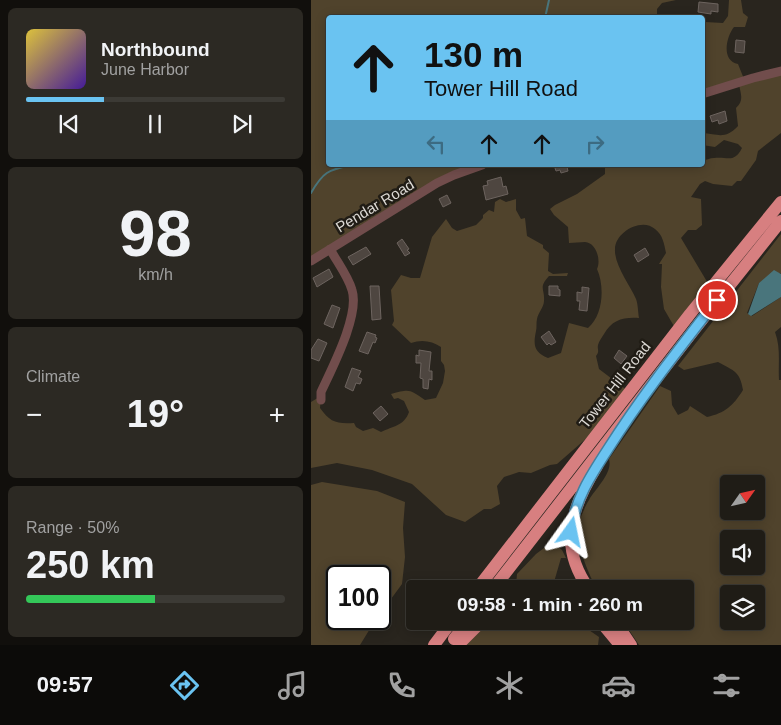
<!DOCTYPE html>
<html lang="en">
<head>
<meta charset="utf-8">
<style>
	body { margin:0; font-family:Helvetica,sans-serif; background:#2c2923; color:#f1f3f6; height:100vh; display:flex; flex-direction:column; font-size:19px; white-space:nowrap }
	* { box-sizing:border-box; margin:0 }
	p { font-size:16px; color:#a1a1a1 }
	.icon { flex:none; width:28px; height:28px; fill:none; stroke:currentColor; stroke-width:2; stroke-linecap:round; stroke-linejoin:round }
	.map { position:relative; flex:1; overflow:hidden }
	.side { display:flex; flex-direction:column; gap:8px; padding:8px; background:#110f0c; width:311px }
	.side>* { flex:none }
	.hud { position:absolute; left:15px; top:15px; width:379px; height:152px; border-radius:5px; box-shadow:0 2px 12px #0003,0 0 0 1px #3c3a35; background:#6ac3f1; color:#111; overflow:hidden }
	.needle { width:32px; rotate:56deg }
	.buttons { position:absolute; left:409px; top:475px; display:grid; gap:10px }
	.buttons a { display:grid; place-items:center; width:45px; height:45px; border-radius:5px; background:#1f1c16; box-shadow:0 2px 12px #0003,0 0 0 1px #3c3a35; font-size:25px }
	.speed { position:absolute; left:15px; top:565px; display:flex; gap:10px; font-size:25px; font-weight:700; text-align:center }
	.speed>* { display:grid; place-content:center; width:65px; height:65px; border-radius:50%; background:#1f1c16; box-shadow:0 2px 12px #0003,0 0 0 1px #3c3a35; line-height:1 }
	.speed .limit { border:2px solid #111; border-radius:8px; background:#fff; color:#111 }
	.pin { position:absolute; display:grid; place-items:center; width:42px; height:42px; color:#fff; margin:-21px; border:2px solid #fff; border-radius:50%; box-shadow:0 1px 5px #0007 }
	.me { position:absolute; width:55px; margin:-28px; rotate:12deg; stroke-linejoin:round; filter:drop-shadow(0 0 4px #0008) }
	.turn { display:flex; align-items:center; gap:18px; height:105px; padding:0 15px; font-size:22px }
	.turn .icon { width:65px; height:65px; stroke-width:2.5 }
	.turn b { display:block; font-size:35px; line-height:42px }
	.lanes { display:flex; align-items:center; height:48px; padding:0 15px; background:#0003; justify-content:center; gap:25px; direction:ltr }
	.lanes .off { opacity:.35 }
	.big { font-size:38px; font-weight:800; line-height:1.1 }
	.side .card { flex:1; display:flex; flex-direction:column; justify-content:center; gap:8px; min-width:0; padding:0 18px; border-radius:8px; background:#2c2923 }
	.side .dial { align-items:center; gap:0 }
	.dial b { font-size:65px; line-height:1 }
	.song { display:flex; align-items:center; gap:15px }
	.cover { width:60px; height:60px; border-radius:8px; background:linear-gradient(135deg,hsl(50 70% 55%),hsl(260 70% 35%)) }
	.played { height:5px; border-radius:2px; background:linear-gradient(90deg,#6ac3f1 30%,#3c3a35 30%) }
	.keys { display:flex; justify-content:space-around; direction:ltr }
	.heat { display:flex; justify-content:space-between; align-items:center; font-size:28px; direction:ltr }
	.charge { height:8px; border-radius:4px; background:linear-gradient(90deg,#34c759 50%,#3c3a35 0) }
	.trip { position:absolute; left:95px; top:580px; width:288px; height:50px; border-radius:5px; background:#1f1c16; box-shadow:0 2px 12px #0003,0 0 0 1px #3c3a35; font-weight:800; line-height:50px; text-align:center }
	.tab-bar { display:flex; height:80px; justify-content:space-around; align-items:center; background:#0c0b09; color:#a1a1a1 }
	.tab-bar .icon { width:35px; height:35px }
	.tab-bar .on { color:#6ac3f1 }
	.tab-bar b { font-size:22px; color:#f1f3f6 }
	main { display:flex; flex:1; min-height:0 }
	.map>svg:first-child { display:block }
	.green { fill:#50432c; fill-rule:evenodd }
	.water { fill:#49757c }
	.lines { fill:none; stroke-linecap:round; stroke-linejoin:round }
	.stream { stroke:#49757c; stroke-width:2 }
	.building { fill:#4e4640; stroke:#6d645f }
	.minor { stroke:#714d4c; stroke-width:9 }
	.highway { stroke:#d77f80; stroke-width:12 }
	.route-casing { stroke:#457f9d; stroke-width:12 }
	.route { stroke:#6ac3f1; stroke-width:9 }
	.labels { text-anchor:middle; stroke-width:5; stroke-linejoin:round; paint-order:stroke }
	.street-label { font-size:15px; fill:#dbd8d3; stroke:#201c15 }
</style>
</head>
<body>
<main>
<section class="side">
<div class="card">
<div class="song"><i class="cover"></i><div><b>Northbound</b><p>June Harbor</p></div></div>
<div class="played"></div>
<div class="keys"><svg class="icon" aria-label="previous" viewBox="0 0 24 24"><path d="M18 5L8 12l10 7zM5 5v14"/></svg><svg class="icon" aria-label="pause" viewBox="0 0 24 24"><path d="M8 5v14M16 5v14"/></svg><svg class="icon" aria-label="next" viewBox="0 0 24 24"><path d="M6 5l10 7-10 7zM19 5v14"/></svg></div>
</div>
<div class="card dial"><b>98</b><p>km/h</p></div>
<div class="card"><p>Climate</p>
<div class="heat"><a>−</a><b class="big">19°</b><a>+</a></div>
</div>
<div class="card"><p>Range · 50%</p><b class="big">250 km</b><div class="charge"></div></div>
</section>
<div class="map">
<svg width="470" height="645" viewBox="0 0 470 645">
	<rect width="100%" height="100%" fill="#29251e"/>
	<!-- green -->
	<path class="green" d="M0,0H365L351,3L346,9V17L18,18V165H152L153,171L0,260Z
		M418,0H430L432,13L437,17L434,27H423C415,37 410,61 427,64L433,79L470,71V133L447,151L445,160L430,181H426L421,186L402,184L394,181L389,184L380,197L390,199L391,225L385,230H377L370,238L398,285L364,328L353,309L350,287L351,264H348L355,253C353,244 352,235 344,229C331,217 304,232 304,249C303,265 319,285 325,299C327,304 327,312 328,318C312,317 301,320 293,334C291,337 288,341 287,345C286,350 289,351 285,356L288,369L317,391L285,430L246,464L239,465L220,473L208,472L193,477L186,486L189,504L180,509H173L154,522L135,515L101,484L61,470L26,463L0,468V402L10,396L9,408C19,422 25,424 43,423L45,427L52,431L62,428L70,432C82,426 93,426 98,412L93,401L87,398L83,399L80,394C99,389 98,389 114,400L125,398L132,383L134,371L133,365L130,361V347C121,341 111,339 100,343L81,325L83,321L80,290L90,275L100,278H109L121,237L135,219L141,228L146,231L165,225L172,218V215L178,210L183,212L184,202L189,199L195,202L205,199V210L210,219L214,218L216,236L232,245V248L238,253L237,271L242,274L257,273L256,276H238C227,288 234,289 233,301C233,307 227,313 226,319C225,323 226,327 225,331C222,345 223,352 237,358L250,353L258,323L277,328C292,315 294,287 286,269C290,261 286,243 274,242C269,242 263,243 258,243L257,227L243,215L239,209L244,205L266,194L294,174V165H391V161C395,160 399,158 403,158C416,156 423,164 431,148L427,144L413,140L404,147L391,145V133C407,134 414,140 427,126L425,108C433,101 430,94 428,85L391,94V40L393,35L394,22L412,23L417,16Z
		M470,234V274L469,273L448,283L436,313L441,316L470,297V327L464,332C470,348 467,363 468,380H470V645H328L312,621H374V589H286C277,574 263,539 268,521C271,515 274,506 278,500C285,488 302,473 298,459L349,386L360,391L361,405L367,415L377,410L379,406L396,417C414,413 422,406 432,390C429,371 423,371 407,362L373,370L367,366ZM418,484H445V511H418ZM418,539H445V566H418ZM418,594H445V621H418Z
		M11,482L66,491L94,502L92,528L94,557L91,584L69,614V576H26V619H65L49,645H0V485Z
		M241,542L251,550L255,558H250L243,582L205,586L206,574L225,554Z
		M182,621H261L275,628L288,637L287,645H152L157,639Z"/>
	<!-- water -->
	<path class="water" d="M463,270L470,274V297L440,316L437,314L448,283Z"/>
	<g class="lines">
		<!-- stream -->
		<path class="stream" d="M234,18L238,0
			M0,193C12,172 17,170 40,165"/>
	</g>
	<!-- building -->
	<path class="building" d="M388,2L407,4V12L400,11V14L387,12Z
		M425,40L434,41L433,53L424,52Z
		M414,111L416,121L408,124L407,120L401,122L399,116Z
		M243,165H260V166L256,167L257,171L250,173L249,170L245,171Z
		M190,177L192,187L195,186L197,194L175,200L172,186L177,185L176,181Z
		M136,195L140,203L132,207L128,199Z
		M91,239L98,249L96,250L99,253L94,256L86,243Z
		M55,247L60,254L42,265L37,257Z
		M334,248L338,255L327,262L323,255Z
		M18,269L22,277L6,287L2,278Z
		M59,286H68L70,319L61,320Z
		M238,286H247V289L249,290V296L238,295Z
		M271,287L278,288L276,311L268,310L269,301H266V292L271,293Z
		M21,305L29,308L22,328L13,324Z
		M238,331L245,342L240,345L238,343L236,345L230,337Z
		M56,332L65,335L64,337L66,338L64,343L62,342L57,354L48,351Z
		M7,339L16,343L8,361L0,358V350Z
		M108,350L120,352L118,371H121V380L118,379L117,389L112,388V379L109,378L110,363H105V355L108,356Z
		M308,350L316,356L310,364L303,358Z
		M41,368L50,371L47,377L51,379L49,384L45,383L42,391L34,387Z
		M70,406L77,414L69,421L62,413Z"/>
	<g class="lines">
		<!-- minor -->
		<path class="minor" d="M391,94L442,78L470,71
			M0,261L126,183L143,175L171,165
			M10,400V392C21,368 49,315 41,290C37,276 26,262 19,249"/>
		<!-- highway -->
		<path class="highway" d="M166,589L379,314L470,202
			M182,589L386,326L470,221
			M278,589C247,546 260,508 286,466
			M289,621L309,645
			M304,621L320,645
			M143,639L157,621
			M123,645L141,621
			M147,645L171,621"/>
	</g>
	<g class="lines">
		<!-- route casing -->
		<g class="route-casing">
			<path id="route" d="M260,532C263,501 280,475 297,449C330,397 368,349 406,300"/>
		</g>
		<!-- route -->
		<use href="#route" class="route"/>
	</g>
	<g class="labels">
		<!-- street labels -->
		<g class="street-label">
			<text transform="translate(64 206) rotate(-31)" y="5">Pendar Road</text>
			<text transform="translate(304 385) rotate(-52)" y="5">Tower Hill Road</text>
		</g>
	</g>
</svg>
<div class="buttons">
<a><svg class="needle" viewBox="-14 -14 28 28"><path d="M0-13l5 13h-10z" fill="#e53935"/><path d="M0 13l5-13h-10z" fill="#a1a1a1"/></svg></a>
<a><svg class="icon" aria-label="sound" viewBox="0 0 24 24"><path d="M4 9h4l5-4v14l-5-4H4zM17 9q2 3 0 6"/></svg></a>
<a><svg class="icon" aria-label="layers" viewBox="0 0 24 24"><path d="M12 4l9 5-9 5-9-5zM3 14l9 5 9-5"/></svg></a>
</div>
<div class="speed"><div class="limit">100</div></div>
<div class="pin" style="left:406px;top:300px;background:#d93025"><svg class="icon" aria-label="arrive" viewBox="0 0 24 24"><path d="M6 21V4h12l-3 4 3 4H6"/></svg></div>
<svg class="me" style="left:260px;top:532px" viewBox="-20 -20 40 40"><path d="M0-17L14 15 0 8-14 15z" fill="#6ac3f1" stroke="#fff" stroke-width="4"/></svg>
<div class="trip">09:58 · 1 min · 260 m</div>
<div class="hud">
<div class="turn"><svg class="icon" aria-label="ahead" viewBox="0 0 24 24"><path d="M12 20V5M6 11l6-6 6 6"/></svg><div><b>130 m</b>Tower Hill Road</div></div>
<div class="lanes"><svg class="icon off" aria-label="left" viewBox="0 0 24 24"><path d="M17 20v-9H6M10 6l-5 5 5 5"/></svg><svg class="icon" aria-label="ahead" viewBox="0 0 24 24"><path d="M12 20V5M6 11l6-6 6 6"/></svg><svg class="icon" aria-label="ahead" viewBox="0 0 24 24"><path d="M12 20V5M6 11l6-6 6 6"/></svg><svg class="icon off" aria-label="right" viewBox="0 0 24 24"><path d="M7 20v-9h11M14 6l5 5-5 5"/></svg></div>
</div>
</div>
</main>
<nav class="tab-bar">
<b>09:57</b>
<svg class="icon on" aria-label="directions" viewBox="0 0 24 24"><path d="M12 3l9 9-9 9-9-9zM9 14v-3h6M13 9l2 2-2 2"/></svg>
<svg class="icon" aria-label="music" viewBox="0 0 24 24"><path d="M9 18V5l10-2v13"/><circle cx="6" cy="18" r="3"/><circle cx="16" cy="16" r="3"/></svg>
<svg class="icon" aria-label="phone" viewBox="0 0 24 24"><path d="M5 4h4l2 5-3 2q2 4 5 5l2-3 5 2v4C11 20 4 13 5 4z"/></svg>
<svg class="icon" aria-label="climate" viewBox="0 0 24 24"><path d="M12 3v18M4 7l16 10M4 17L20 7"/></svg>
<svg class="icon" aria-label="car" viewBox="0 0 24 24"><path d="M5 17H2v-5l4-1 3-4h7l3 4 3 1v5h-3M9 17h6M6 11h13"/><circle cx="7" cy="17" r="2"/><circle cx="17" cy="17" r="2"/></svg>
<svg class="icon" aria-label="filters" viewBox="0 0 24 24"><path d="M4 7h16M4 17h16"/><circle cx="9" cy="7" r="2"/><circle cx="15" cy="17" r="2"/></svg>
</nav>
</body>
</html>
